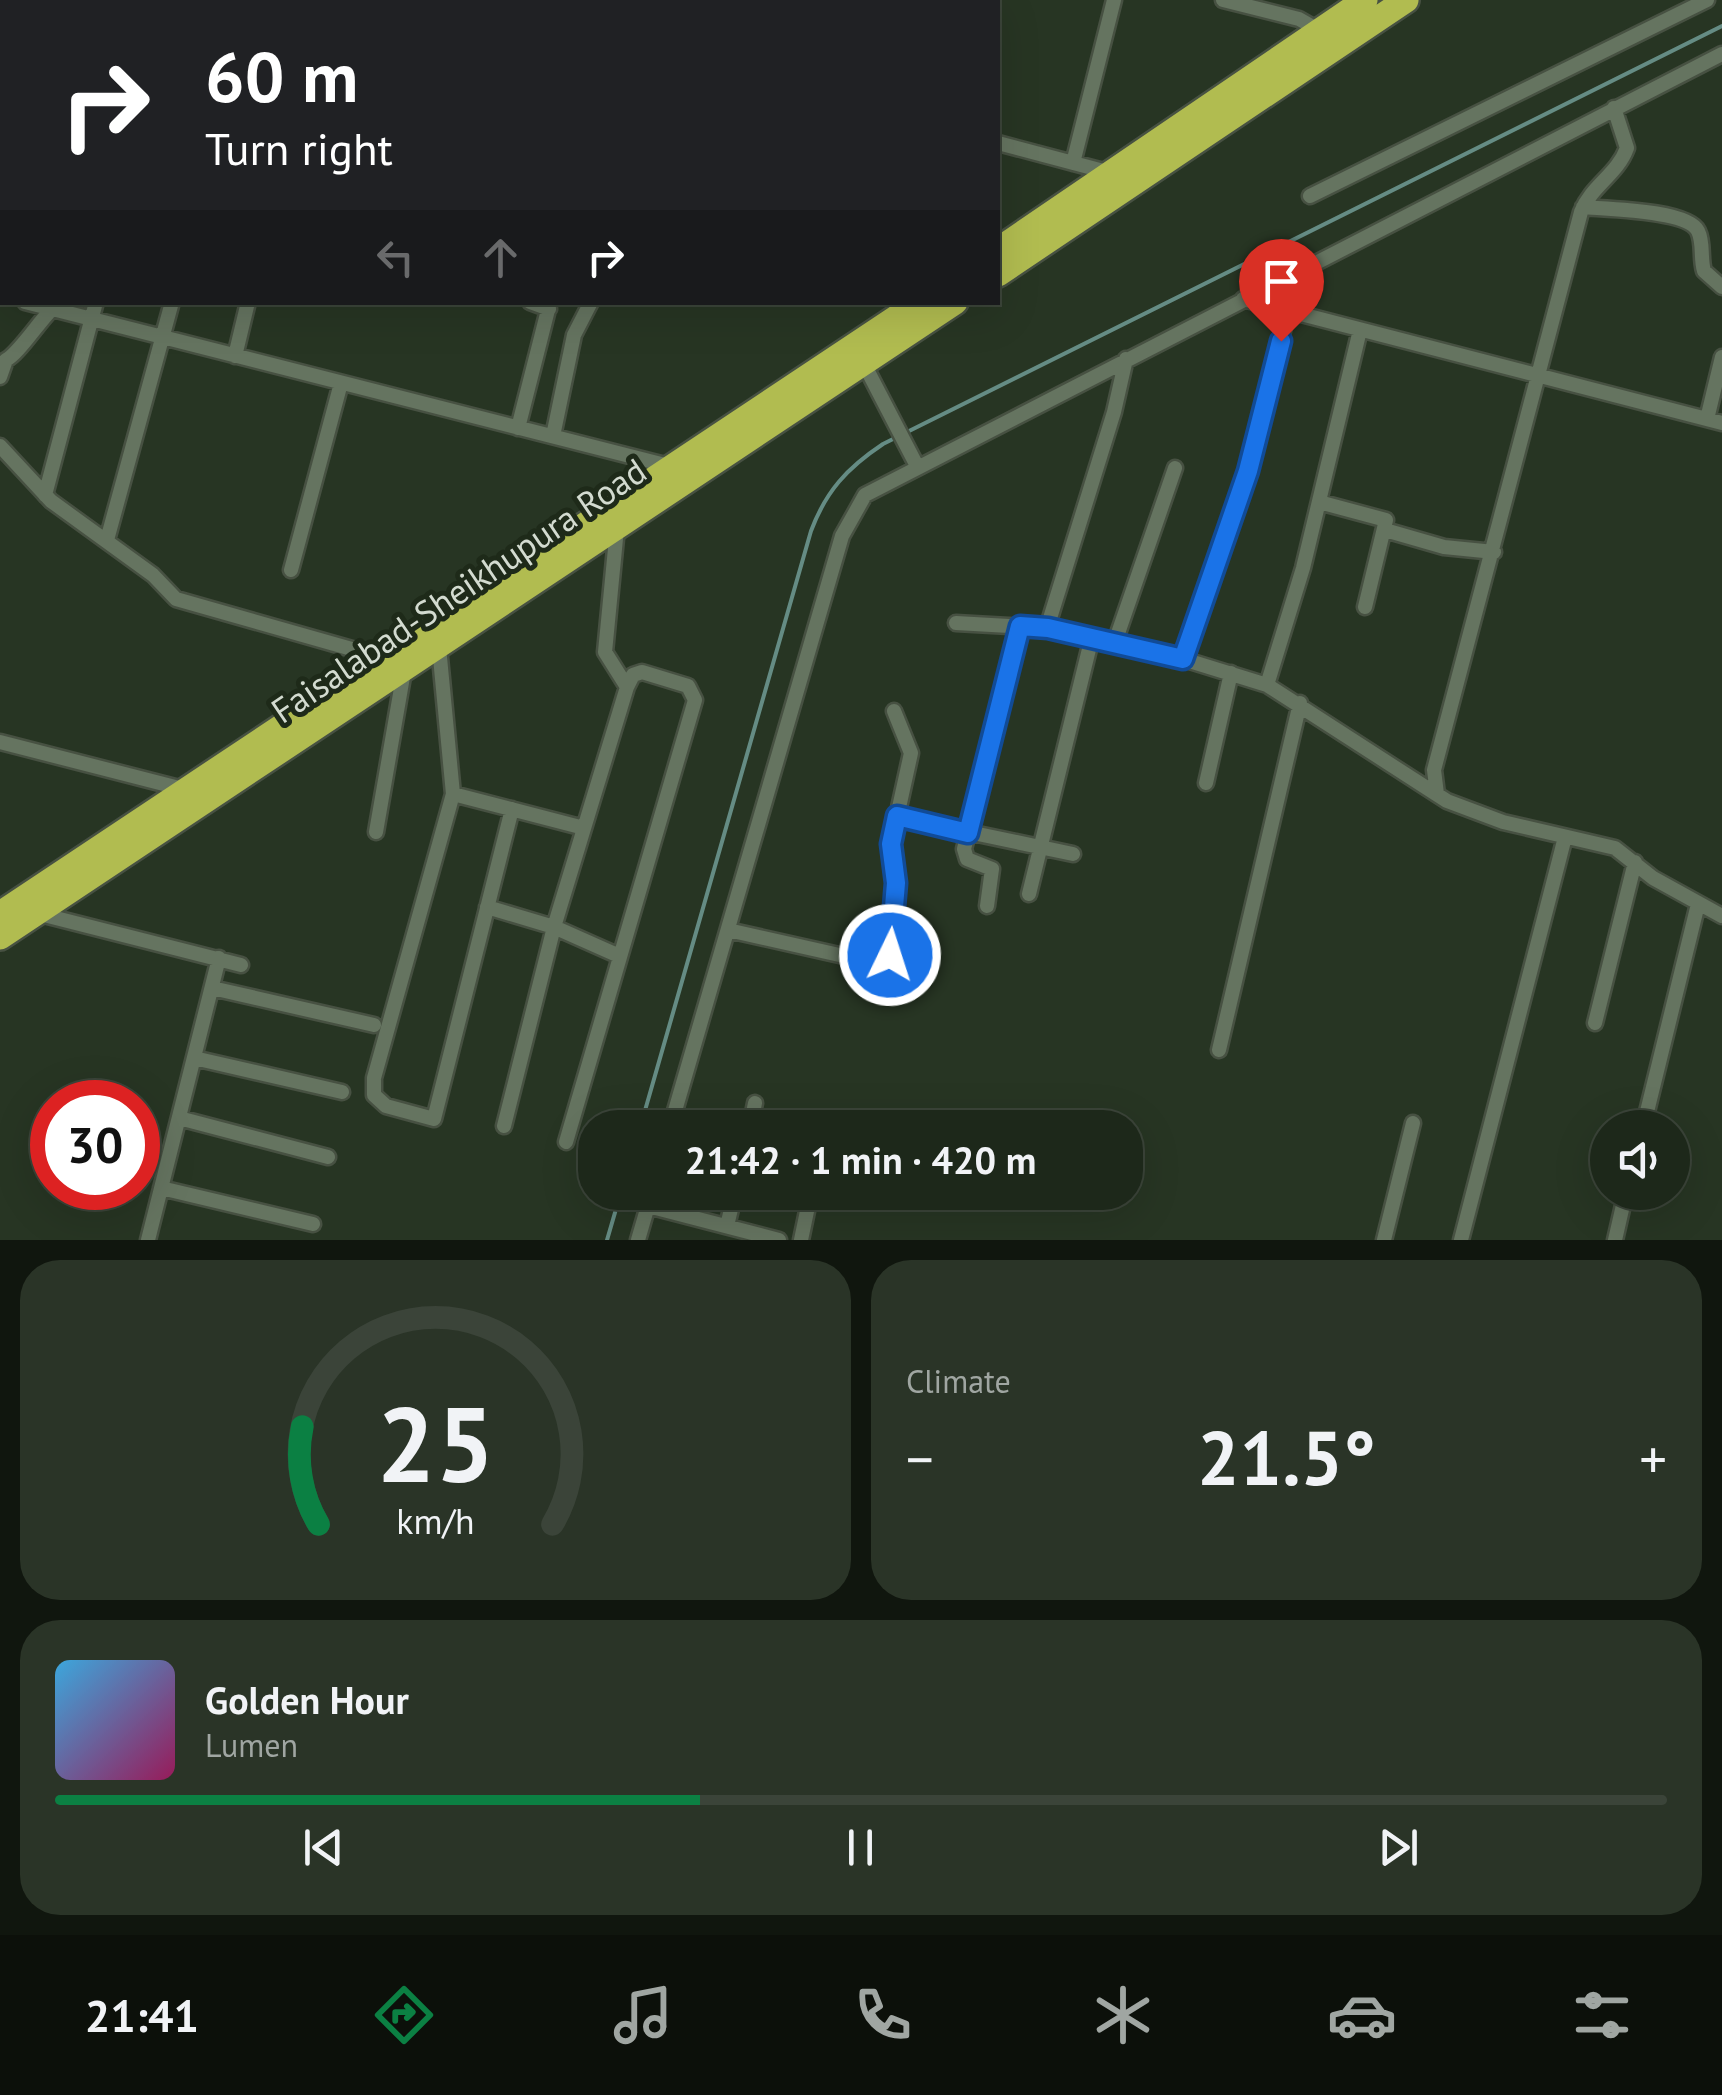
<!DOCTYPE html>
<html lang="en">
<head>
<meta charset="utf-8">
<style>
	body { margin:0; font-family:"PT Sans",sans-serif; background:#2a3427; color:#f1f3f6; height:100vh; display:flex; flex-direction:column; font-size:38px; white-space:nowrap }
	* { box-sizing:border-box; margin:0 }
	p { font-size:32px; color:#a0a6a2 }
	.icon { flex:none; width:55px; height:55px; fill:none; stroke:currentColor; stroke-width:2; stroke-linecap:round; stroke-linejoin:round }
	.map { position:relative; height:1240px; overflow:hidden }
	.side { display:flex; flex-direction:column; gap:20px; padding:20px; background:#10160e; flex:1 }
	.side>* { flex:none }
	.guide { position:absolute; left:0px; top:0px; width:1000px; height:305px; box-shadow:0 10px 40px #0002,0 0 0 2px #3b4439; background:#202124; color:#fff; overflow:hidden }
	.tools { position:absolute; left:1590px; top:1110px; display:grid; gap:20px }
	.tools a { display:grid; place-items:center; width:100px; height:100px; border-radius:50%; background:#1d281a; box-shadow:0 10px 40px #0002,0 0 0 2px #3b4439; font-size:50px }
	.speed { position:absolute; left:30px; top:1080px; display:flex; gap:20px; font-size:50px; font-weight:700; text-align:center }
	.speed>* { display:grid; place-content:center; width:130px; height:130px; border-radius:50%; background:#1d281a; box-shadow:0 10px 40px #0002,0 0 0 2px #3b4439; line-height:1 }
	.speed .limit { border:15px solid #d22; background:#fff; color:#111 }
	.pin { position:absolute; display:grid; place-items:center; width:85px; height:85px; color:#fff; margin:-102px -42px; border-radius:50% 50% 50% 0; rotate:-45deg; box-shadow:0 0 10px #0007 }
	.pin .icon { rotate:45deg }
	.me { position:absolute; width:110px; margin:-55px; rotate:4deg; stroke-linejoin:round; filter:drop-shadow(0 0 8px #0008) }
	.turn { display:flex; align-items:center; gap:35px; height:210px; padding:0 40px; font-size:45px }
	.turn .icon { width:130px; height:130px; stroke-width:2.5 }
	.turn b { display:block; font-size:70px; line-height:85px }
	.lanes { display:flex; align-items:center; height:95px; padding:0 40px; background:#0003; justify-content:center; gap:50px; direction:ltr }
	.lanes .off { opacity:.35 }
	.big { font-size:75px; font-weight:600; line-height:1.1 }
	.side .widget { flex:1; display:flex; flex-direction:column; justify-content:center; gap:15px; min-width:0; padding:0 35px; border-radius:40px; background:#2a3427 }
	.side .dial { align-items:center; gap:0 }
	.dial svg { height:260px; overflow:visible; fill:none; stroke:#3b4439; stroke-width:7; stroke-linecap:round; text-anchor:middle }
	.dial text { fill:#f1f3f6; stroke:none }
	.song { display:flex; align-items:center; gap:30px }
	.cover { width:120px; height:120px; border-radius:15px; background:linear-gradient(135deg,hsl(200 70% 55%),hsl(330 70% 35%)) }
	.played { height:10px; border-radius:5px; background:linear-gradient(90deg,#0b8043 40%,#3b4439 40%) }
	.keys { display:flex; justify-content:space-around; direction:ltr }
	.heat { display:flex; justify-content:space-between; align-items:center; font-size:55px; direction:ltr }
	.side .tiles { flex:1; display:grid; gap:20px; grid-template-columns:1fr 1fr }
	.widget:last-child { grid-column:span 2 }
	.trip { position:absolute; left:578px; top:1110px; width:565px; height:100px; border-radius:40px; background:#1d281a; box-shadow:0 10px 40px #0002,0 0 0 2px #3b4439; font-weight:600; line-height:100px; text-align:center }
	.tabs { display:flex; height:160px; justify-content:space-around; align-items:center; background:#0c100a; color:#a0a6a2 }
	.tabs .icon { width:70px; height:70px }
	.tabs .selected { color:#0b8043 }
	.tabs b { font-size:45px; color:#f1f3f6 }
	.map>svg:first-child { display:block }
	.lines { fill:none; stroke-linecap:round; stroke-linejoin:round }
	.stream { stroke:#658c84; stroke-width:4 }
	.street-casing { stroke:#475142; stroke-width:19 }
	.secondary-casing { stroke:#475142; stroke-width:25 }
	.highway-casing { stroke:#475142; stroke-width:30 }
	.street { stroke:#657460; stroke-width:14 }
	.secondary { stroke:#657460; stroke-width:20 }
	.highway { stroke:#b1bc50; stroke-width:25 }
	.route-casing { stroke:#114b97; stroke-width:25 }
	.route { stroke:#1a73e8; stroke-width:18 }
	.labels { text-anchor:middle; stroke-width:10; stroke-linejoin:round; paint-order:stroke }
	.street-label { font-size:35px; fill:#d3dbd0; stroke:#1e2a19 }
</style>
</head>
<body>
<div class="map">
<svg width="1722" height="1240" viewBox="0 0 1722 1240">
	<rect width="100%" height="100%" fill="#273523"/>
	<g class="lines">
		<!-- stream -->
		<path class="stream" d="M640,1128L811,531C826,491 847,468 883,444L1722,26
			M607,1240L621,1192"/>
		<!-- street casing -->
		<g class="street-casing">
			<path id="street" d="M23,0L33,2
				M615,0H625
				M1223,0L1299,19L1320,31
				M321,1L329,2
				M170,2L171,0
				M248,2L249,0
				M473,2V0
				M771,2L772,0
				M0,88L2,78
				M0,139H2
				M998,143L1111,173
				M1073,163L1114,0
				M1310,196L1707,0
				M1583,207C1607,209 1688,210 1698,231C1704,243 1700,258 1704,271L1722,287
				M0,296L2,297
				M1243,299L1722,423
				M25,302L673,467
				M530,302L549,309
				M235,356L248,302
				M862,360L917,466
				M0,377L6,360C18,354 38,323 52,309
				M1707,419L1722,357
				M518,428L550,302
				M553,436L574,335L591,302
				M0,446L51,501L153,575L176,599L387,659
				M45,495L96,302
				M1319,502L1386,520L1365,607
				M617,528L605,652L627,687
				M1385,530L1444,547L1494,552
				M107,540L172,302
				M291,570L341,383
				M956,623L1047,628L1183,659L1267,685L1447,801L1503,822L1615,848L1653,878L1722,916
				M1047,628L1114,412L1126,359
				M1115,642L1175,468
				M439,647L453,794L374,1078V1095L386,1106L434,1119L512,809
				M1183,659L1248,471L1288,311
				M1267,685L1303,568L1360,330
				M0,742L187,790
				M1206,783L1231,673
				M453,794L584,828
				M1437,794L1434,770L1581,212C1592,185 1617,175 1627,148L1614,108
				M897,817L1073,854
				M376,832L404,671
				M1029,894L1092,637
				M987,906L992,869L967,859L964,849L1020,626
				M487,907L554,927L617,955
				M40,914L241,965
				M728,930L875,963L888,960L895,883L891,844L911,753L894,711
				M212,988L374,1025
				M1595,1023L1635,862
				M1219,1050L1300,703
				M194,1058L342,1092
				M179,1118L328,1157
				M504,1126L554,927L627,687L633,675L642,672L688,686L695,700L566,1142
				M670,1128L842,536L865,495L1722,54
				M750,1128L755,1103
				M825,1128L827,1122
				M1643,1128L1698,904
				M161,1188L313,1224
				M648,1206L779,1240
				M727,1226L735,1192
				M148,1240L219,958
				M638,1240L652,1192
				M801,1240L811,1192
				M1384,1240L1413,1123
				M1461,1240L1565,837
				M1615,1240L1626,1192"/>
		</g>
		<!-- secondary casing -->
		<g class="secondary-casing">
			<path id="secondary" d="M988,2L989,0"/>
		</g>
		<!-- highway casing -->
		<g class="highway-casing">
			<path id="highway" d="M998,250L1365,0
				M998,274L1406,0
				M0,914L920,302
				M0,937L955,302"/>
		</g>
		<!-- street -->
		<use href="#street" class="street"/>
		<!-- secondary -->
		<use href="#secondary" class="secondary"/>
		<!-- highway -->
		<use href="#highway" class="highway"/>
	</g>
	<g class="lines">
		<!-- route casing -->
		<g class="route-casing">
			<path id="route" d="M890,955L896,883L891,844L897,816L968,833L1020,626L1048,628L1183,659L1248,471L1281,341"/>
		</g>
		<!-- route -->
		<use href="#route" class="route"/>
	</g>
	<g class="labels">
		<!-- street labels -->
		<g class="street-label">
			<text transform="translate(459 591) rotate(-34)" y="12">Faisalabad-Sheikhupura Road</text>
		</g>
	</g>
</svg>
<div class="tools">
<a><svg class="icon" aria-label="sound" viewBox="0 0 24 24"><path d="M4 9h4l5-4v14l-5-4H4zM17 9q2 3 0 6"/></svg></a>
</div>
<div class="speed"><div class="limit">30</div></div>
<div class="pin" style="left:1281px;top:341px;background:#d93025"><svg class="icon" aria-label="arrive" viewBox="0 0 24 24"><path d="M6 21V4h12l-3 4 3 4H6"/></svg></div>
<svg class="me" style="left:890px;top:955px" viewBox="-20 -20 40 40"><circle r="17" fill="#1a73e8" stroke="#fff" stroke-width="3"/><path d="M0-11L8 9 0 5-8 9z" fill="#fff"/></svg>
<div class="trip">21:42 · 1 min · 420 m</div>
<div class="guide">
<div class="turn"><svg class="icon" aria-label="right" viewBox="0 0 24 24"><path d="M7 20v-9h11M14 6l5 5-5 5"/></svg><div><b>60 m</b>Turn right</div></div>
<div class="lanes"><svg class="icon off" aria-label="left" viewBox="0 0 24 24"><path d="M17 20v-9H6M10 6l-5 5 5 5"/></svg><svg class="icon off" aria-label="ahead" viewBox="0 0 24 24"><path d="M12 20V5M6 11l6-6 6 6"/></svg><svg class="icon" aria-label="right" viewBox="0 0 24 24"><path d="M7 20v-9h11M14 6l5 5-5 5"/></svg></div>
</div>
</div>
<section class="side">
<div class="tiles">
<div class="widget dial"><svg viewBox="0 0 100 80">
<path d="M14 69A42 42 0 1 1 86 69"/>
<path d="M14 69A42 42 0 0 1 9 39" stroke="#0b8043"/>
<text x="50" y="56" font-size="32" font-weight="700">25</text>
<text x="50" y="72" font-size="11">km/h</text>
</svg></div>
<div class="widget"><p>Climate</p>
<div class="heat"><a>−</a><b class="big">21.5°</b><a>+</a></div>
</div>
<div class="widget">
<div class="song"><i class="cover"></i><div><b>Golden Hour</b><p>Lumen</p></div></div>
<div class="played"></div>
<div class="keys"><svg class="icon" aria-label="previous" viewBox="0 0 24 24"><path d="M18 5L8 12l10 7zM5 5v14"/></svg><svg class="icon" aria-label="pause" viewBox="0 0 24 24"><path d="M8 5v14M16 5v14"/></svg><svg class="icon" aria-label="next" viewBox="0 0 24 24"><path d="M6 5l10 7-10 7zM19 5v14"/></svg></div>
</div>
</div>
</section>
<nav class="tabs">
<b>21:41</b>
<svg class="icon selected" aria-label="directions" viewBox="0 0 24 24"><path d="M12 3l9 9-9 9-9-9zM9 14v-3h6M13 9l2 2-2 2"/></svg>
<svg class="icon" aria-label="music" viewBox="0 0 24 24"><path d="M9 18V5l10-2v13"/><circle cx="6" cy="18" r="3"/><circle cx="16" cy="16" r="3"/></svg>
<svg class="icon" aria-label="phone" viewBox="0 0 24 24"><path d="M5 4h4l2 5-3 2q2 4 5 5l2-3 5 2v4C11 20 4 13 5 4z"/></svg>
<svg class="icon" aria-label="climate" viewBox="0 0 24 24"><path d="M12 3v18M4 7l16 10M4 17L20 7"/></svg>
<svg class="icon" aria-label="car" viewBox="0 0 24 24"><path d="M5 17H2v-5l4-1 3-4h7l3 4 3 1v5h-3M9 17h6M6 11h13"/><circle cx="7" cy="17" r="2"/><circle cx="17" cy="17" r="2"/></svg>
<svg class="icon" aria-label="filters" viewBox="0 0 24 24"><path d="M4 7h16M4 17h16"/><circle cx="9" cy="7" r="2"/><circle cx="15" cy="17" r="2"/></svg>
</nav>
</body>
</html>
